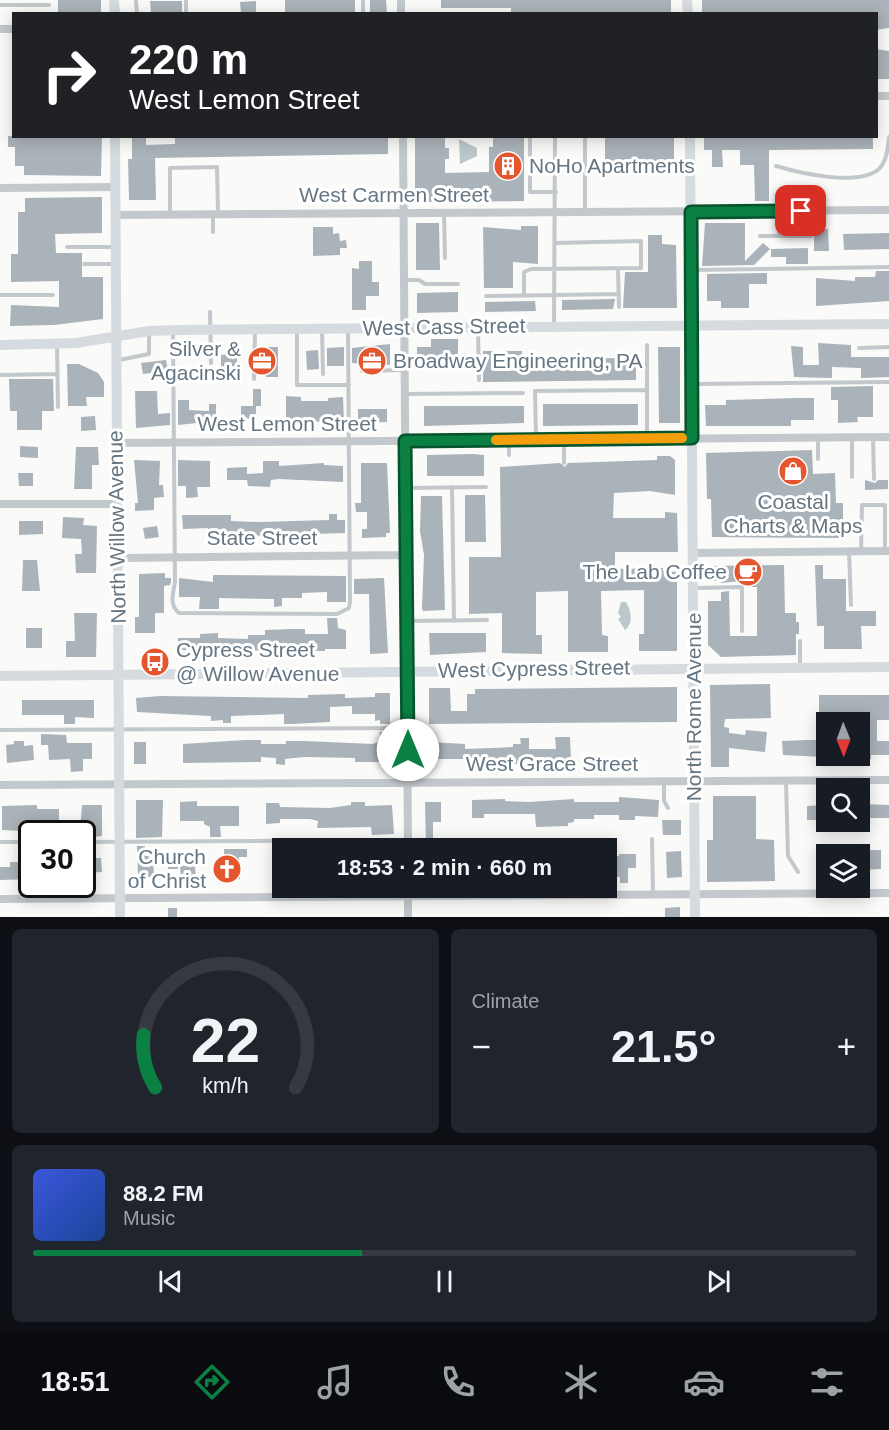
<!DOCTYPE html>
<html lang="en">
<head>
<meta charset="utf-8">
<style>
	body { margin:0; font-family:Helvetica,sans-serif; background:#20242c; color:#f1f3f6; height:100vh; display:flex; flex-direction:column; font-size:22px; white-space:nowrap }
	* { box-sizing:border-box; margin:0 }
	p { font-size:20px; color:#9ea1a6 }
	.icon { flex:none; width:33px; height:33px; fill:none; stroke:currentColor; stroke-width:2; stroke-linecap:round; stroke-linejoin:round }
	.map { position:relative; height:917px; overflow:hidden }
	.details { display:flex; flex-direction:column; gap:12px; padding:12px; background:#0d0f14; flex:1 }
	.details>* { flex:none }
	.top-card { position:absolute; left:12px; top:12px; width:866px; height:126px; border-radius:0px; box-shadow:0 3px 15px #0003; background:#202124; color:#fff; overflow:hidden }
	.needle { width:39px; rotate:179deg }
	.controls { position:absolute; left:816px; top:712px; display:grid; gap:12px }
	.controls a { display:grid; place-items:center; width:54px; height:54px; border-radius:0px; background:#171b24; box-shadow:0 3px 15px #0003; font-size:30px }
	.speed { position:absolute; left:18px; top:820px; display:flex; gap:12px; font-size:30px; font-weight:700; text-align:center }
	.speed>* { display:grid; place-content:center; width:78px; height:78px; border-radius:50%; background:#171b24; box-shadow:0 3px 15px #0003; line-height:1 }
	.speed .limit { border:3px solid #111; border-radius:9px; background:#fff; color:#111 }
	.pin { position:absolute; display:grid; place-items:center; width:51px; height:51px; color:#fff; margin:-26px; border-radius:12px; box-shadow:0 3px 9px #0006 }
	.me { position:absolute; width:66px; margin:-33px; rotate:0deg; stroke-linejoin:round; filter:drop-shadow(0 0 4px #0008) }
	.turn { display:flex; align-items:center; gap:21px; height:126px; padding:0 18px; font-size:27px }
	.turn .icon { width:78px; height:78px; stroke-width:2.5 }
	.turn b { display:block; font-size:42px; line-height:51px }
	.big { font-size:45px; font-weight:700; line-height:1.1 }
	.details .widget { flex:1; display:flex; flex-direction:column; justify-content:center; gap:9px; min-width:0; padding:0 21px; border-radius:9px; background:#20242c }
	.details .dial { align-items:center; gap:0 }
	.dial svg { height:156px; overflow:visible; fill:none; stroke:#363941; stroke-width:7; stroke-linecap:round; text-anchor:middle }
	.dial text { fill:#f1f3f6; stroke:none }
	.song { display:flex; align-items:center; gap:18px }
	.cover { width:72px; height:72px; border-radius:9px; background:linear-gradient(135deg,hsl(230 70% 55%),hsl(220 70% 35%)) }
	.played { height:6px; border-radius:3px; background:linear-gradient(90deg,#0b8043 40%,#363941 40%) }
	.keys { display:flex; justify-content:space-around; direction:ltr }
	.heat { display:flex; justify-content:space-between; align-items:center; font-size:33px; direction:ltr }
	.details .tiles { flex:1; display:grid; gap:12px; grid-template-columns:1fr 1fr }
	.widget:last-child { grid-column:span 2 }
	.trip { position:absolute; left:272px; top:838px; width:345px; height:60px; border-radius:0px; background:#171b24; box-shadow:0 3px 15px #0003; font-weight:700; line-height:60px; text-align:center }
	.tabs { display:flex; height:96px; justify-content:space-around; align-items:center; background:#090b0e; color:#9ea1a6 }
	.tabs .icon { width:42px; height:42px }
	.tabs .selected { color:#0b8043 }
	.tabs b { font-size:27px; color:#f1f3f6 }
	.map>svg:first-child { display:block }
	.water { fill:#bbc7cb }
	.building { fill:#aab3b9 }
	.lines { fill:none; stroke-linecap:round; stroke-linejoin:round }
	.lane { stroke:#c3c8cc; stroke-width:4 }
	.street { stroke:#c3c8cc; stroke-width:8 }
	.secondary { stroke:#d6dbdf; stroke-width:10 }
	.route-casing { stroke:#07532c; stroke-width:15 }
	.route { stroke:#0b8043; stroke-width:10 }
	.slow { stroke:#f59e0b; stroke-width:10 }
	.labels { text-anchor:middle; stroke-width:6; stroke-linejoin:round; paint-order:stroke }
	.poi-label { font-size:21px; fill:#657683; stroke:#fff; text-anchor:start }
	.street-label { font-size:21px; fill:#657683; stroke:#fff }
</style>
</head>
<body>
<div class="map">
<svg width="889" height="917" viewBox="0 0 889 917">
	<rect width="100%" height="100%" fill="#fafaf8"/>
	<!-- water -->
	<path class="water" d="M459,139L477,148V156L460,164Z
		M621,602H626C631,610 634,624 625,630L618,619L621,617L618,613Z"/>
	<!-- building -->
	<path class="building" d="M58,0H101V14H58Z
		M285,0H355V13L285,14Z
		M370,0H386L387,14H370Z
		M441,0H671V14H511V8H441Z
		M702,0H889V28L876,30V14H702Z
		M150,1H182V14H151Z
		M256,1V14H241L240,2Z
		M876,49L889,51V79H876Z
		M8,136H102L101,176L24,175V166H15V147H8Z
		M175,136H388V154L155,158L156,200H129L128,159H132V138H146V145L175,144Z
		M415,136H445V148H449V159H445V173L489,172V147H493V136H524V201L415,202Z
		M605,136H674V174H605Z
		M704,136H873V149L769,150V201H755L754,165H740V150H722L723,167H712V150H704Z
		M102,197V233L55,234L56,253H82V277H103V319L54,325L10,326L11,305L59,307V281L11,282V254H18V212H25V198Z
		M416,223H439L440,270H416Z
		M705,223H745V261L763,243L770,249L754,265L702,266Z
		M521,226H538V264L513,262V288H484L483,227L521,230Z
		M313,227H333V234L339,233L340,241L346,240L347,248H340V255L313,256Z
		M814,229H828L829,251H814Z
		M889,233V249L844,250L843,234Z
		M648,235H662V244L676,245L677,308H623L625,272H648Z
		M808,248V264H786V257H771V249Z
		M359,261H372V282H379V296H366V310H352V268L359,269Z
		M876,271H889V301L816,306V278L855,281V277H875Z
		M767,273V284H749V308H721V301H707V274Z
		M458,292V312L417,313V293Z
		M615,299L613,309L562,310V300Z
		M535,301L536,311L485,312V302Z
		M431,339H458V363H417V347H431Z
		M818,343L851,345V357H889V377L861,378V368L832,367V378L794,377L791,346L803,347V365H819Z
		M390,344V365L352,363V348Z
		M237,347V368H221V355L229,354V348Z
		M266,347H278V377H266Z
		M344,347V366H327V348Z
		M658,347H680V423H659Z
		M318,350L319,369L307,370L306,351Z
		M483,351H522V358L528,359L636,358V380L483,382Z
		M166,360L168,371L143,374L141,363Z
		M67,364H79L98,373L104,382V397H86L87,406H68Z
		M9,379H53L54,411H42V430H17V411H10Z
		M873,386V417H857L858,422L838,423V400H831V387Z
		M253,389H261V406H253Z
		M135,391H157L158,414L170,413V425L136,428Z
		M286,396L301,397V401H328V398L343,397L344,423L286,420Z
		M796,398H814V420H791V426H706L705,405H726V400Z
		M178,400H189V410L209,411V404H216V421L178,425Z
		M543,404H638V425L543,426Z
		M241,406H256V418L241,419Z
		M424,406H524V423L424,426Z
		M358,409H387V422L358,423Z
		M95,416L96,430L81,431V417Z
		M20,446L38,447V458L20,457Z
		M76,447H98L99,465H92V489H74Z
		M812,450L813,474L835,473L836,503H843V538L712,537L711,499H707L706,453Z
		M474,454L484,455V476H427V455Z
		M657,456H670L675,460V495L650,491L614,493L613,518H665V512L677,513L678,552H615V569L663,568V571L677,572V651H639V634H644V590L601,591L602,635L608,636V652H568V591L536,592V635H542V654L502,653V613L469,614V557H501L500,467L560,463L565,467L568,463L657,460Z
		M134,460L160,461L159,485H163L164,497L154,498V510L135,511V503H138Z
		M178,460L210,461V487H197L198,497L186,498V486H178Z
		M263,461H279V466L324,463V465L343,466V482L279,479L271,480L270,487L248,486L247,480H227V468L247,467V474L263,473Z
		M361,463H387L390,533H386V537L362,538V529H367V512H356L355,503H361Z
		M18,473H33V486H19Z
		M865,480L875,483L878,480H888V489L865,490Z
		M465,495H485L486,542H465Z
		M421,496H442L445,610L423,611L422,608L424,555L420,531Z
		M329,514H337V520H345V533L244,536V533L208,534V528L183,529L182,515H231V521L259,522L329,520Z
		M63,517L84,518L83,525L97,526L96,573H76L75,554H82L81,539L62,538Z
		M19,521H43V534L19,535Z
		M157,526L159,537L145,539L143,528Z
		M23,560H37L40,591H22Z
		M784,565L785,613H796V622H799V634H796V655L721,657L708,645V601H721V592L729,591L730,636H757V587H752V580L721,583V581H707V566Z
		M815,565H823V579H846V611H876V626H861L862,649H824V626H817Z
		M165,573V578H171V582L170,585L164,586V613H155V633H135V617H139V574Z
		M213,575L346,576V602H327V592L302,593V598H282V606L274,607V599L219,598V609H199L200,597H179V578L213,582Z
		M384,578L388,653L370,654L369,594H354V579Z
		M74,613H97L96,657H66V641H75Z
		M327,618H337L338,628L346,630V649H325V651L178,650V638H200V634L218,633V638L248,639V635H265V630L292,629H305V634H328Z
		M26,628H42V648H26Z
		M429,633H486V652L430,655Z
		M770,684L771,718L725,719L724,727L729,728V733L745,735L746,730L767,732L765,752L729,748V767H711L710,685Z
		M677,687V722L429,724V688H450L451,711H467V694H475V689Z
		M375,693H390V724H380V720L375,721V714H352V706L330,707V722L292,724H284V714L231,716V723H223V720L211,721V716L137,712L136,698L160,696L308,698V695L345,694V698L375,697Z
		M819,695H889V720H877V741H889V755H871V759H860V720H819Z
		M22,700H94V718L75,717V724H64V715H22Z
		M380,732H390L388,762H355V758L304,757L285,759V765L276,764V758L261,757V762L183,763V744L245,740H261V744H286V741H304L373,744L380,741Z
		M41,734L66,735L67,743H92V759H83V771L71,772L70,759L49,760L48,745H41Z
		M555,737H570L571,759L534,764H466V759H429V742L465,744V749L491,748L513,747V744H521L520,738H529V749H556Z
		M806,740H823L824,757L783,755L782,741Z
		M14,741H24V746L33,745L34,760L7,763L6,745L14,744Z
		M134,742H146V764H134Z
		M713,796H756V839L774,840L775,881L707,882V840H713Z
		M619,797L659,800L658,817L635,816V820H619V815H594V819H574V822L568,823V826L536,827L535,814H484V818H472V800L505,799V801L529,802L574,799V802H619Z
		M136,800H163L162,837L136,838Z
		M197,801V806H239V826H220L221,837H210V827L204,824V821H180V802Z
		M351,802H365V806L392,805L394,834L372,835L371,827L317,828L318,821L310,819H280V823L266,824V803H279L280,807L330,808L351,805Z
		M425,802H441V822H433V849H426Z
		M860,804L889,805V818H860Z
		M37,805V809H59V833L2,830V806Z
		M82,805H102V836L85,838V831H80Z
		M826,805V820H807V806Z
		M662,820H681V835H663Z
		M137,846H145V856H153L154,877H138Z
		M825,847H842V855H825Z
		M224,849H247V857H239L240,879L225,880Z
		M867,850H881V869L860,870V853Z
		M681,851L682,877L667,878L666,852Z
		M82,852H91V858H101L102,872L82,873Z
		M619,854H636V868H628V883H620V877H606V857L619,856Z
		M167,857H178V869H168Z
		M10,862H32V879L0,880V867H10Z
		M195,865L196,883H189L188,877L181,878L180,866Z
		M680,907V917H665V908Z
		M168,908H177V917H168Z"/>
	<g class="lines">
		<!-- lane -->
		<path class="lane" d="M186,0V14
			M363,0V14
			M136,1L137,14
			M0,5H49
			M530,136V192H556
			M585,136V212
			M776,166C800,173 858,187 879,169C887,161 888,147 889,137
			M779,212V236
			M444,213L445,258
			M170,214V168L217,167L218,214
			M213,215V232
			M760,236H811
			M67,247H114
			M84,264H113
			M618,268L619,307
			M692,270L889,267
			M405,280H419L425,284H458
			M0,295H53
			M524,295V272L531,269L641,268V241L555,243
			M486,296L619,294
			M210,312L211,363
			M554,325L555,136
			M297,329V385H349
			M322,330L323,374
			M478,330L479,380
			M173,333L175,582C173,594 169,605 179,613L337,614L349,608L350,602L348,329
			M57,345L58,407
			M647,345V438
			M859,348L889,347
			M119,360L149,354V332
			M362,371L404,370
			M0,375L57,374
			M254,379L255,330
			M692,384L889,382
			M406,394L523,393
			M818,438V459
			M852,438V477
			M873,438L874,479
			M536,440L535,391L647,390
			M564,440V463
			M509,455V441
			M452,487L454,621
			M406,488L486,487
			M861,551L862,505H885V551
			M849,552L851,605
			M696,588L742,587V631
			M407,621L487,620
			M800,641V666
			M0,730L407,728
			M786,781L788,856L798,872
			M664,782V801L668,808
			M652,839L653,894
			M0,842H32
			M82,842L408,840"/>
		<!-- street -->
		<path class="street" d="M401,0V14
			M0,29H14
			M876,96H889
			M403,136L408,849
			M0,188L115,187
			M115,215L889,210
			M116,443L889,437
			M0,504H117
			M693,553L889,551
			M118,558L406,555
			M0,785L889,780
			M408,888V917
			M0,899L889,893"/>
		<!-- secondary -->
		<path class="secondary" d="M114,0L115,14
			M687,0L688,14
			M115,136L120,917
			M690,136L695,917
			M0,345L76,343L149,331L178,330L889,324
			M0,676L889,667"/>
	</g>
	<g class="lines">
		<!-- route casing -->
		<g class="route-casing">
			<path id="route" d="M408,750L405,441L692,438L691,212L801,211"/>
		</g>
		<!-- route -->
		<use href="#route" class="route"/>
		<!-- slow -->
		<path class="slow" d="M496,440L682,438"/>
	</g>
	<!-- icons -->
	<defs>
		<g id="building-disc" transform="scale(1.5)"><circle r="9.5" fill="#e4572e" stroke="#fff"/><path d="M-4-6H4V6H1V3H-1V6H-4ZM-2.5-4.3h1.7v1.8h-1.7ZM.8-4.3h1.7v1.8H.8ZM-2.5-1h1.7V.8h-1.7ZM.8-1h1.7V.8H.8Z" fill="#fff"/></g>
		<g id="office-disc" transform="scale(1.5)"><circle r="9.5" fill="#e4572e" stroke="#fff"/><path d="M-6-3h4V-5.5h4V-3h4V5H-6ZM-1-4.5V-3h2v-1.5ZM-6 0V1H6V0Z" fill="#fff"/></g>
		<g id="shop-disc" transform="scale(1.5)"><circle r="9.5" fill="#e4572e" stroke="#fff"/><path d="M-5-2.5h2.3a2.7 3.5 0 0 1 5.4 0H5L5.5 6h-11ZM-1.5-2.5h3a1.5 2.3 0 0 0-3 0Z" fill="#fff"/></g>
		<g id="cafe-disc" transform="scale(1.5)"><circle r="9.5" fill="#e4572e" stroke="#fff"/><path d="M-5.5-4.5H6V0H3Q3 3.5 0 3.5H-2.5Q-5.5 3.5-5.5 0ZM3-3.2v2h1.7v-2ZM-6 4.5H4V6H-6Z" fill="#fff"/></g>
		<g id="bus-disc" transform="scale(1.5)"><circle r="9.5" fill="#e4572e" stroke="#fff"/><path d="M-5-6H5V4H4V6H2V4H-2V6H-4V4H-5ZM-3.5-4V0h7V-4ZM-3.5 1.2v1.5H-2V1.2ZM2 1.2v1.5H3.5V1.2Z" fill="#fff"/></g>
		<g id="church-disc" transform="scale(1.5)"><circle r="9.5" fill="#e4572e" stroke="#fff"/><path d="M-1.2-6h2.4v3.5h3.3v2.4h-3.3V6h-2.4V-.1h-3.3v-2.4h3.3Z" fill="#fff"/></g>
	</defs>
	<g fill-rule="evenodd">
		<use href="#building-disc" x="508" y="166"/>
		<use href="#office-disc" x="262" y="361"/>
		<use href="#office-disc" x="372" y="361"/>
		<use href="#shop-disc" x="793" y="471"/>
		<use href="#cafe-disc" x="748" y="572"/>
		<use href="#bus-disc" x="155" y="662"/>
		<use href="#church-disc" x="227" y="869"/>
	</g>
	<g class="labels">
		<!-- poi labels -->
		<g class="poi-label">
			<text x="529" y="173">NoHo Apartments</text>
			<text x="241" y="356" text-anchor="end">Silver &amp;<tspan x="241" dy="24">Agacinski</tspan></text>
			<text x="393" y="368">Broadway Engineering, PA</text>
			<text x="793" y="509" text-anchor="middle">Coastal<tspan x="793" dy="24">Charts &amp; Maps</tspan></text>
			<text x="727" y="579" text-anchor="end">The Lab Coffee</text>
			<text x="176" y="657">Cypress Street<tspan x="176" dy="24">@ Willow Avenue</tspan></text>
			<text x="206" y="864" text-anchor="end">Church<tspan x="206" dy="24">of Christ</tspan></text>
		</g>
		<!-- street labels -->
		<g class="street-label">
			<text x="394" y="202">West Carmen Street</text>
			<text transform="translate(444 327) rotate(-1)" y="7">West Cass Street</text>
			<text x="287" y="431">West Lemon Street</text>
			<text transform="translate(117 527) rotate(-91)" y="7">North Willow Avenue</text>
			<text x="262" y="545">State Street</text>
			<text transform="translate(534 669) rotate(-1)" y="7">West Cypress Street</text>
			<text transform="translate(694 707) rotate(-90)" y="7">North Rome Avenue</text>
			<text x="552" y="771">West Grace Street</text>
		</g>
	</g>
</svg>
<div class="controls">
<a><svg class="needle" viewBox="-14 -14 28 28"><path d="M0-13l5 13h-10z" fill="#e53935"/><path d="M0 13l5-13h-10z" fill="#9ea1a6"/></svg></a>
<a><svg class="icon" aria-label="search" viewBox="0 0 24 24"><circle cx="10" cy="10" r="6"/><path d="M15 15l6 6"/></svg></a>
<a><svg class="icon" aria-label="layers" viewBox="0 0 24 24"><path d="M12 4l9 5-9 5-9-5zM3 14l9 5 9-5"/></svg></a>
</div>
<div class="speed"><div class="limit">30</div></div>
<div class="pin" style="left:801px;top:211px;background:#d93025"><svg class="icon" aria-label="arrive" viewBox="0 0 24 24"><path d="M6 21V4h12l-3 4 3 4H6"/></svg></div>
<svg class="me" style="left:408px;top:750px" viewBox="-20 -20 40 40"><circle r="19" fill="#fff"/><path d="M0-13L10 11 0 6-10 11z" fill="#0b8043"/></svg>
<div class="trip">18:53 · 2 min · 660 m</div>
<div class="top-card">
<div class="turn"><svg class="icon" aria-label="right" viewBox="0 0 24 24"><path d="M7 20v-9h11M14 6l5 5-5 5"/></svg><div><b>220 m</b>West Lemon Street</div></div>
</div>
</div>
<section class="details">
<div class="tiles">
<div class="widget dial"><svg viewBox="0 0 100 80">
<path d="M14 69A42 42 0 1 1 86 69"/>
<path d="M14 69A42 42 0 0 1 8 42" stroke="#0b8043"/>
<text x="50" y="56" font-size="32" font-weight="700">22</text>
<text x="50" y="72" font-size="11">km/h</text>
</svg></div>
<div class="widget"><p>Climate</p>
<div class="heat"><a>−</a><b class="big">21.5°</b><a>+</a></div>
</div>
<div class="widget">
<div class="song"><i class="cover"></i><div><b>88.2 FM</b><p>Music</p></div></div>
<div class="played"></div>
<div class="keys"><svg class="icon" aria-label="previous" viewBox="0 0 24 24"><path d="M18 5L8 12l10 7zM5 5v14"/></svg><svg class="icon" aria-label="pause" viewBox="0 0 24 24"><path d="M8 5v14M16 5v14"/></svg><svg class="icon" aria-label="next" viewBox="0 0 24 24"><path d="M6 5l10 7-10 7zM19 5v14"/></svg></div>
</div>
</div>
</section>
<nav class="tabs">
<b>18:51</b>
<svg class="icon selected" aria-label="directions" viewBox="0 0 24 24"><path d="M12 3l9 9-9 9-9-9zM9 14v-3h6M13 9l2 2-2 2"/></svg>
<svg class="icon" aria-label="music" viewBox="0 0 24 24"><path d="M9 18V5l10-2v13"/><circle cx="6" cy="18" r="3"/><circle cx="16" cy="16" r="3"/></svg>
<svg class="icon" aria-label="phone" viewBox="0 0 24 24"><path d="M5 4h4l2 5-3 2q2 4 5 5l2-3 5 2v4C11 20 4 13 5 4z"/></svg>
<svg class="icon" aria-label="climate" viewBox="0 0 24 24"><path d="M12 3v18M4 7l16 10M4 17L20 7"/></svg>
<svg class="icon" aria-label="car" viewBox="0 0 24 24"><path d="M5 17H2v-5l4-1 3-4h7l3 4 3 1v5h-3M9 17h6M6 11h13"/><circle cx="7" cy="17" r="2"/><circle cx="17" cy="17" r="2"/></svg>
<svg class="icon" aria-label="filters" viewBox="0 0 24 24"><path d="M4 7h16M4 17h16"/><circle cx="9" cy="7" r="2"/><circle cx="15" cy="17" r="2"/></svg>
</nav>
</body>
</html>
